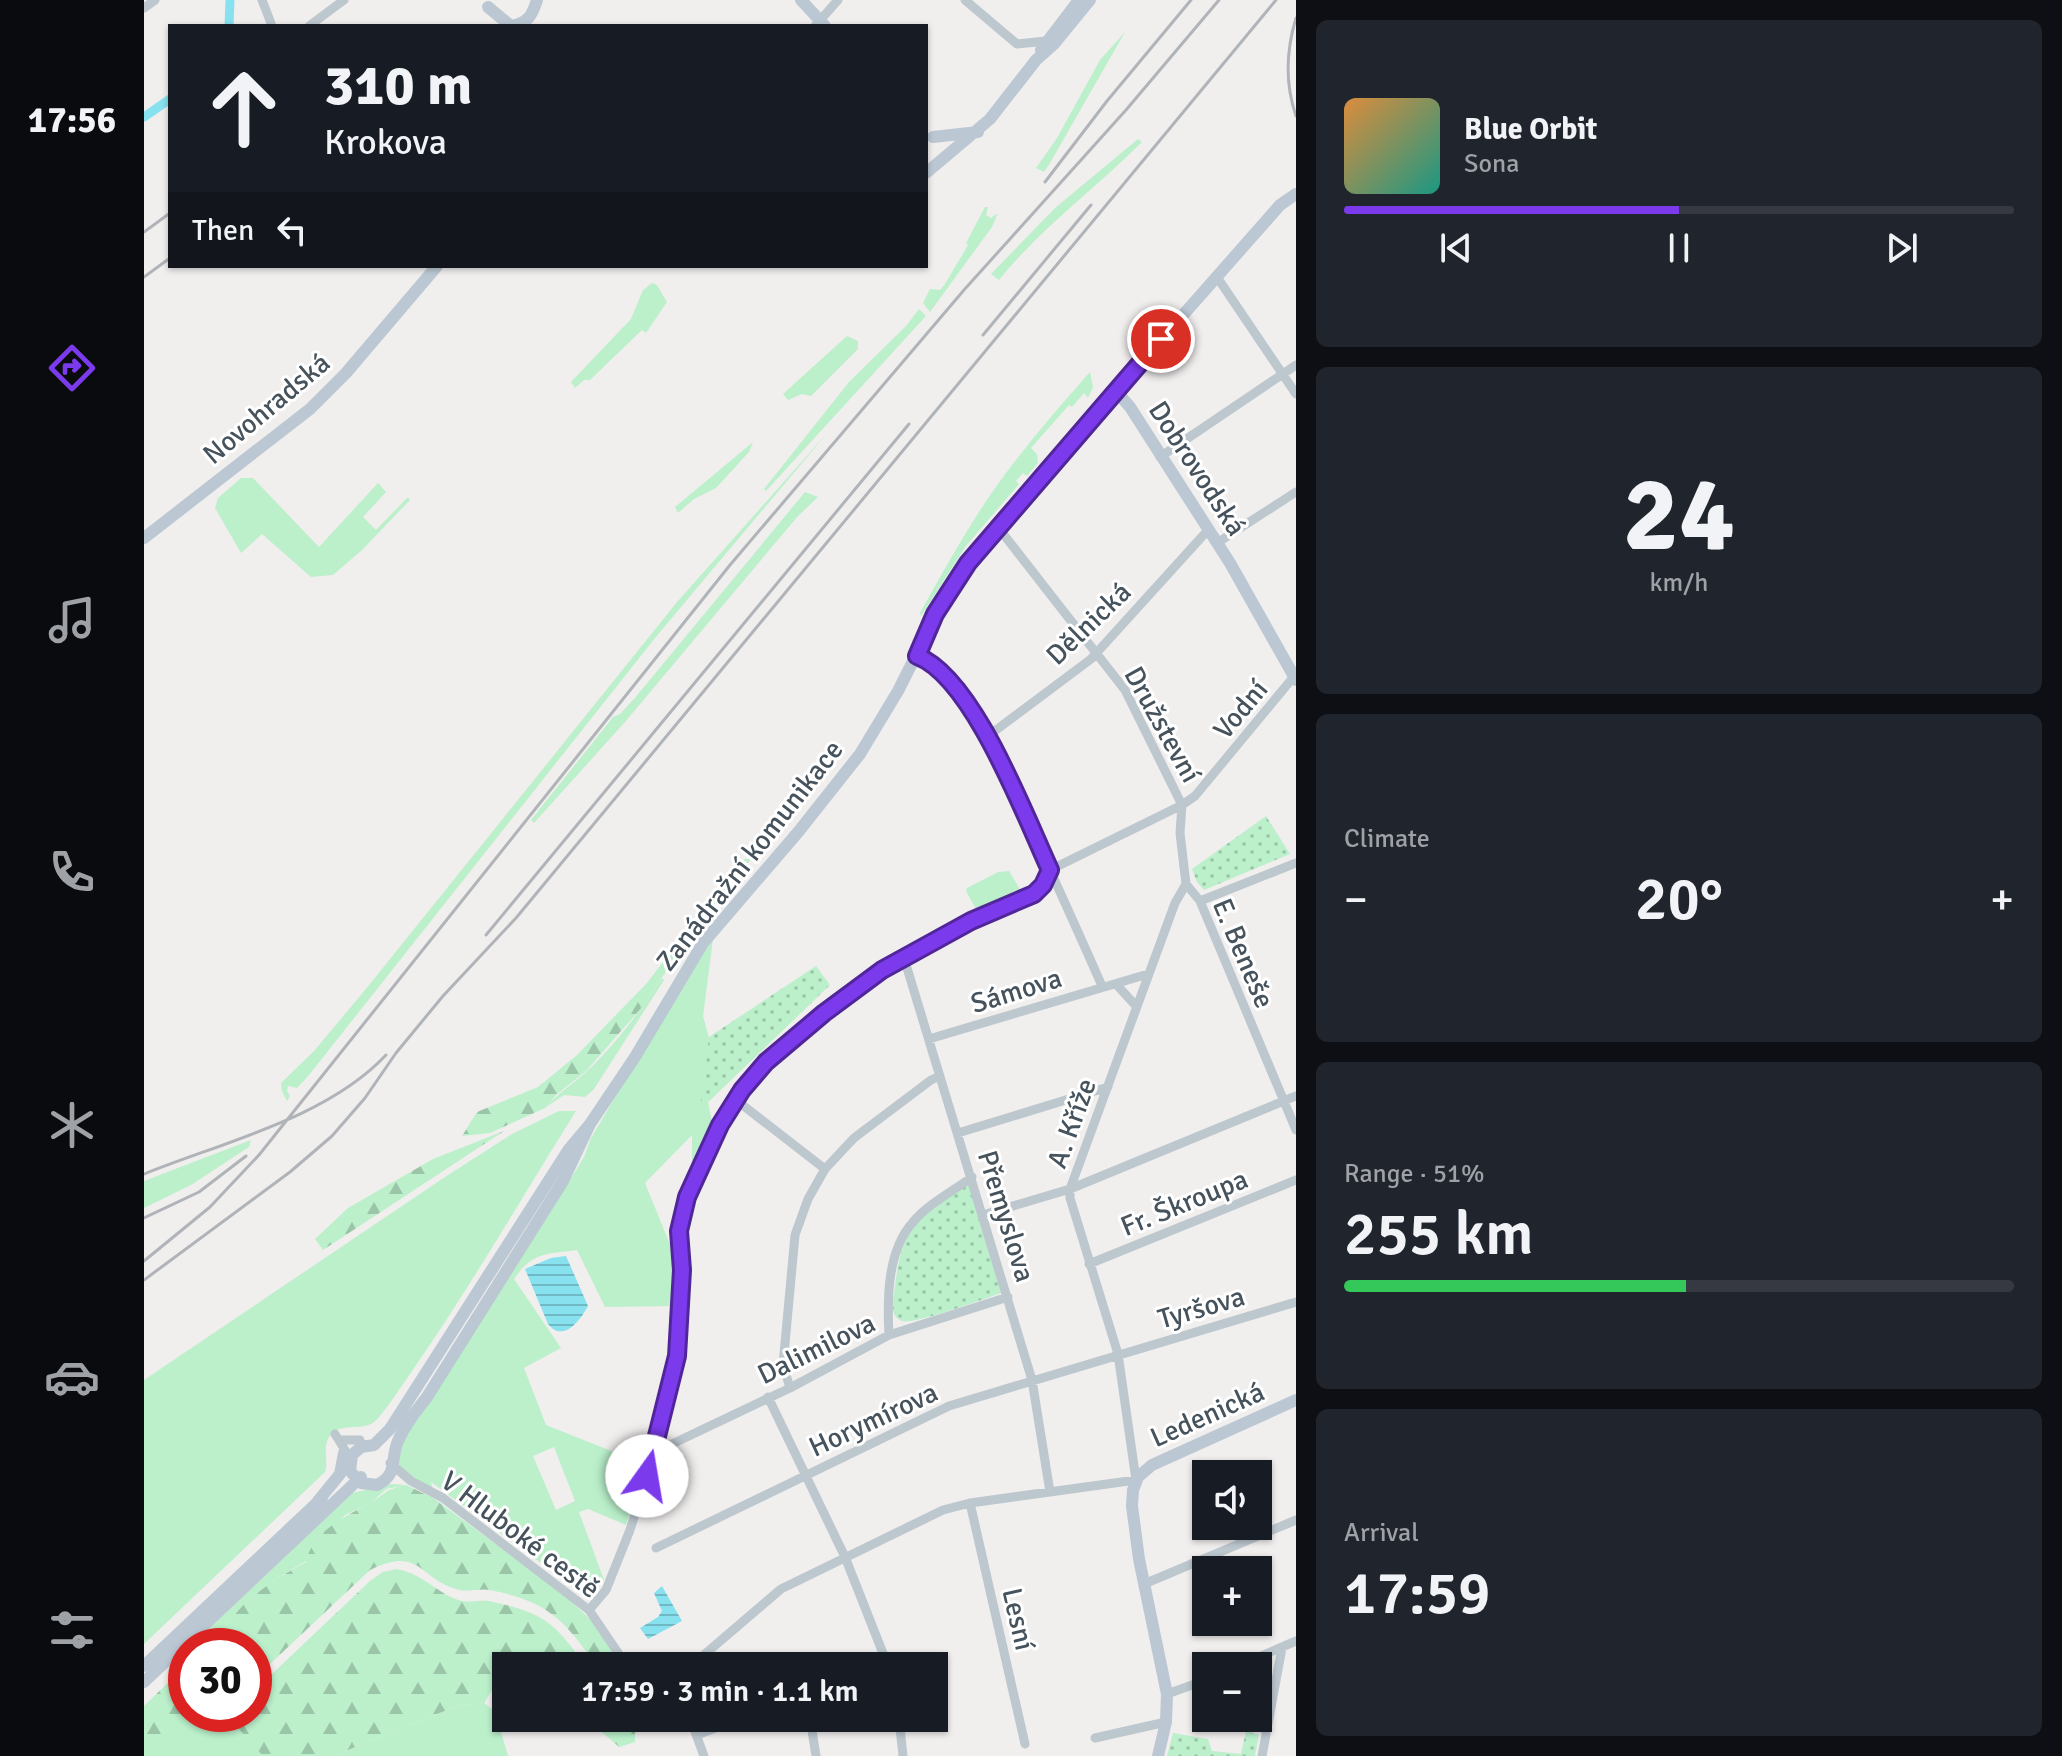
<!DOCTYPE html>
<html lang="en">
<head>
<meta charset="utf-8">
<style>
	body { margin:0; font-family:Signika,sans-serif; background:#20242c; color:#f1f3f6; height:100vh; display:flex; flex-direction:column; font-size:30px; white-space:nowrap }
	* { box-sizing:border-box; margin:0 }
	p { font-size:26px; color:#9ea1a6 }
	.icon { flex:none; width:44px; height:44px; fill:none; stroke:currentColor; stroke-width:2; stroke-linecap:round; stroke-linejoin:round }
	.map { position:relative; flex:1; overflow:hidden }
	.sheet { display:flex; flex-direction:column; gap:20px; padding:20px; background:#0d0f14; width:766px }
	.sheet>* { flex:none }
	.top-card { position:absolute; left:24px; top:24px; width:760px; height:244px; border-radius:0px; box-shadow:0 2px 6px #0004; background:#171b24; color:#f1f3f6; overflow:hidden }
	.fabs { position:absolute; left:1048px; top:1460px; display:grid; gap:16px }
	.fabs a { display:grid; place-items:center; width:80px; height:80px; border-radius:0px; background:#171b24; box-shadow:0 2px 6px #0004; font-size:40px }
	.speed { position:absolute; left:24px; top:1628px; display:flex; gap:16px; font-size:40px; font-weight:700; text-align:center }
	.speed>* { display:grid; place-content:center; width:104px; height:104px; border-radius:50%; background:#171b24; box-shadow:0 2px 6px #0004; line-height:1 }
	.speed .limit { border:12px solid #d22; background:#fff; color:#111 }
	.pin { position:absolute; display:grid; place-items:center; width:68px; height:68px; color:#fff; margin:-34px; border:4px solid #fff; border-radius:50%; box-shadow:0 2px 8px #0007 }
	.me { position:absolute; width:88px; margin:-44px; rotate:13deg; stroke-linejoin:round; filter:drop-shadow(0 0 6px #0008) }
	.turn { display:flex; align-items:center; gap:28px; height:168px; padding:0 24px; font-size:36px }
	.turn .icon { width:104px; height:104px; stroke-width:2.5 }
	.turn b { display:block; font-size:56px; line-height:68px }
	.then { display:flex; align-items:center; height:76px; padding:0 24px; background:#0003; gap:16px; font-size:30px }
	.big { font-size:60px; font-weight:600; line-height:1.1 }
	.sheet .widget { flex:1; display:flex; flex-direction:column; justify-content:center; gap:12px; min-width:0; padding:0 28px; border-radius:12px; background:#20242c }
	.sheet .dial { align-items:center; gap:0 }
	.dial b { font-size:104px; line-height:1 }
	.song { display:flex; align-items:center; gap:24px }
	.cover { width:96px; height:96px; border-radius:12px; background:linear-gradient(135deg,hsl(30 70% 55%),hsl(170 70% 35%)) }
	.played { height:8px; border-radius:4px; background:linear-gradient(90deg,#7c3aed 50%,#363941 50%) }
	.keys { display:flex; justify-content:space-around; direction:ltr }
	.heat { display:flex; justify-content:space-between; align-items:center; font-size:44px; direction:ltr }
	.charge { height:12px; border-radius:6px; background:linear-gradient(90deg,#34c759 51%,#363941 0) }
	.trip { position:absolute; left:348px; top:1652px; width:456px; height:80px; border-radius:0px; background:#171b24; box-shadow:0 2px 6px #0004; font-weight:600; line-height:80px; text-align:center }
	main { display:flex; flex:1; min-height:0 }
	.tab-bar { display:flex; flex-direction:column; width:144px; justify-content:space-around; align-items:center; background:#090b0e; color:#9ea1a6 }
	.tab-bar .icon { width:56px; height:56px }
	.tab-bar .current { color:#7c3aed }
	.tab-bar b { font-size:36px; color:#f1f3f6 }
	.map>svg:first-child { display:block }
	.grass { fill:#bbf0cb; fill-rule:evenodd }
	.forest { fill:url(#forest-firs) }
	.park { fill:url(#park-dots) }
	.water { fill:url(#water-rules) }
	.lines { fill:none; stroke-linecap:round; stroke-linejoin:round }
	.canal { stroke:#87e1ee; stroke-width:9 }
	.street { stroke:#bcc7ce; stroke-width:9 }
	.secondary { stroke:#bbc8d3; stroke-width:12 }
	.rail { stroke:#b0b4b9; stroke-width:3 }
	.route-casing { stroke:#51269a; stroke-width:20 }
	.route { stroke:#7c3aed; stroke-width:14 }
	.labels { text-anchor:middle; stroke-width:6; stroke-linejoin:round; paint-order:stroke }
	.street-label { font-size:28px; fill:#46535c; stroke:#fff }
</style>
</head>
<body>
<main>
<nav class="tab-bar">
<b>17:56</b>
<svg class="icon current" aria-label="directions" viewBox="0 0 24 24"><path d="M12 3l9 9-9 9-9-9zM9 14v-3h6M13 9l2 2-2 2"/></svg>
<svg class="icon" aria-label="music" viewBox="0 0 24 24"><path d="M9 18V5l10-2v13"/><circle cx="6" cy="18" r="3"/><circle cx="16" cy="16" r="3"/></svg>
<svg class="icon" aria-label="phone" viewBox="0 0 24 24"><path d="M5 4h4l2 5-3 2q2 4 5 5l2-3 5 2v4C11 20 4 13 5 4z"/></svg>
<svg class="icon" aria-label="climate" viewBox="0 0 24 24"><path d="M12 3v18M4 7l16 10M4 17L20 7"/></svg>
<svg class="icon" aria-label="car" viewBox="0 0 24 24"><path d="M5 17H2v-5l4-1 3-4h7l3 4 3 1v5h-3M9 17h6M6 11h13"/><circle cx="7" cy="17" r="2"/><circle cx="17" cy="17" r="2"/></svg>
<svg class="icon" aria-label="filters" viewBox="0 0 24 24"><path d="M4 7h16M4 17h16"/><circle cx="9" cy="7" r="2"/><circle cx="15" cy="17" r="2"/></svg>
</nav>
<div class="map">
<svg width="1152" height="1756" viewBox="0 0 1152 1756">
	<defs>
		<pattern id="forest-firs" width="22" height="20" patternUnits="userSpaceOnUse" patternTransform="scale(2)"><rect width="22" height="20" fill="#bbf0cb"/><path d="M5 1l3.5 6h-7zM16 11l3.5 6h-7z" fill="#9ac5a8"/></pattern>
		<pattern id="park-dots" width="8" height="8" patternUnits="userSpaceOnUse" patternTransform="scale(2)"><rect width="8" height="8" fill="#bbf0cb"/><path d="M2 2h.1M6 6h.1" fill="none" stroke="#9ac5a8" stroke-width="1.8" stroke-linecap="round"/></pattern>
		<pattern id="water-rules" width="6" height="5" patternUnits="userSpaceOnUse" patternTransform="scale(2)"><rect width="6" height="5" fill="#87e1ee"/><path d="M0 2.5h6" fill="none" stroke="#70b9c4"/></pattern>
	</defs>
	<rect width="100%" height="100%" fill="#f1eeee"/>
	<!-- grass -->
	<path class="grass" d="M981,32L906,163L900,172L892,168L913,138L956,60Z
		M994,139L998,142C951,189 897,228 855,280L847,274L911,208Z
		M841,207H844L842,215L847,218L854,213L848,227L786,312L779,303L786,289L796,290L801,284L824,245L822,243Z
		M508,283L513,285L523,302L502,333L498,330L446,380H440L431,388L427,382L487,319L499,290Z
		M775,309L782,316L622,491L620,489L705,382L762,326Z
		M703,336L714,341V349L667,396L658,394L644,400L639,394Z
		M946,372L949,387L944,398L940,393L928,407L925,405L887,448L893,454L894,463L883,476L879,473L872,481L875,484L822,546L777,616L776,613C799,572 822,530 849,491C878,450 912,410 946,372Z
		M685,431L511,638L165,1075L153,1088L144,1086L143,1091L146,1096L143,1101L138,1091L137,1083L170,1051L221,990L533,602Z
		M609,442L605,452L572,488L550,499L534,513L531,507Z
		M97,478H109L175,547L234,483L242,492L219,517L232,530L264,497L266,500L218,550L189,575L167,577L118,534L97,553L71,508L74,498Z
		M661,492L674,497L654,516L481,722L390,823L387,820L469,717L476,714L490,699Z
		M865,871L877,891L876,896L837,912L833,911L822,891L823,888L854,872Z
		M569,939L559,1016L565,1038L557,1107L564,1102L568,1122L554,1163L548,1161V1135L501,1183L536,1269L533,1306L461,1307L433,1250C403,1254 388,1252 370,1279L417,1348L380,1368L402,1425L500,1464L482,1525L444,1509L435,1512L460,1580L446,1599L287,1482L289,1490L272,1481L256,1468L254,1454L260,1436L426,1180L440,1157L447,1138L539,983ZM410,1447L431,1501L412,1510L389,1456Z
		M518,978L520,980L513,991L450,1089L441,1097L420,1095L401,1108C414,1093 429,1084 443,1071C472,1044 496,1011 518,978Z
		M415,1111H432C377,1199 325,1289 266,1374C259,1384 238,1416 230,1422C216,1432 197,1421 185,1437C178,1448 185,1461 181,1472L0,1644V1380L301,1177L368,1134Z
		M107,1140L105,1147L47,1185L0,1208V1181Z
		M247,1484L262,1485L242,1489L227,1503L201,1515L162,1561L130,1580L101,1603L63,1646H47L208,1493Z
		M42,1668V1714H110L152,1756H0V1709Z
		M340,1703L351,1711L364,1756H189L313,1706Z"/>
	<!-- forest -->
	<path class="forest" d="M601,859H607L548,932L499,1006L442,1071L412,1095L401,1108L346,1133L318,1136L333,1112L394,1087L433,1055L503,983L552,919Z
		M360,1131L179,1250L171,1239L204,1208L289,1159Z
		M262,1485L289,1498L417,1592L447,1620L478,1666H453C419,1619 405,1602 346,1590C336,1588 325,1592 315,1590C274,1579 277,1545 226,1570L110,1679V1646H63L101,1603L130,1580L162,1562C168,1532 199,1518 224,1504C243,1494 238,1490 262,1485Z
		M252,1569C281,1574 294,1595 318,1601C328,1603 339,1599 349,1602C402,1613 411,1624 442,1666H362V1685L350,1687L340,1703L313,1706L189,1756H119L86,1719L87,1714H110V1691L226,1581L239,1572Z
		M42,1665V1713L0,1752V1706Z
		M442,1718H497L491,1723V1742L475,1747Z"/>
	<!-- park -->
	<path class="park" d="M1122,816L1146,854L1060,890L1053,882L1048,869Z
		M672,966L686,985L556,1110L565,1037Z
		M824,1183L857,1293C840,1299 769,1325 758,1321C746,1316 748,1304 750,1294C758,1225 770,1223 824,1183Z
		M1102,1731L1115,1735L1111,1756H1023L1029,1733L1064,1739L1068,1751L1097,1754Z"/>
	<!-- water -->
	<path class="water" d="M422,1256L444,1306C436,1321 419,1343 404,1324L381,1269L407,1258Z
		M518,1586L538,1621L504,1639L496,1628L514,1617L518,1611L510,1593Z"/>
	<g class="lines">
		<!-- canal -->
		<path class="canal" d="M85,26L86,0
			M0,117L26,99"/>
		<!-- street -->
		<path class="street" d="M118,0L128,26
			M821,0L873,44L902,41
			M0,8L11,0
			M165,26L200,0
			M671,26L694,0
			M1073,277L1152,394
			M1016,457L1152,365
			M853,526L981,690L1038,805L1036,833L1042,884
			M1073,543L1152,492
			M773,656C825,676 871,792 893,841C915,890 937,938 958,986
			M844,736L947,659L1064,530
			M1042,884L1056,901L1152,1130
			M1056,901L1152,863
			M760,958L888,1380L906,1492
			M972,984L992,1006
			M785,1039L1004,974
			M592,1100L681,1169
			M814,1133L964,1087
			M839,1215L926,1189L1152,1096
			M945,1264L1152,1180
			M745,1335C743,1299 743,1251 769,1222C784,1204 809,1191 828,1177
			M646,1388L639,1365L651,1235L664,1199L681,1169L710,1138L787,1080L796,1076
			M624,1397L701,1557L744,1666
			M191,1434L204,1455
			M197,1440H216
			M507,1454L646,1388L745,1335L864,1297
			M246,1463L267,1481L299,1498L445,1610L483,1666
			M826,1503L881,1744
			M512,1548L805,1406L1152,1302
			M1000,1584L1152,1520
			M445,1610L462,1590L486,1530L503,1476L533,1356L538,1270L535,1231L543,1197L576,1125L598,1090L615,1069L680,1013L738,970L827,921L890,894L899,885L906,870L1038,805L1051,796L1152,674
			M547,1666L637,1589L799,1510L826,1503L992,1480L974,1354L926,1198V1189L1031,903L1042,884
			M1094,1666L1152,1641
			M1023,1694L1062,1680
			M546,1718L560,1756
			M666,1718L672,1756
			M755,1718L759,1756
			M553,1735L597,1718
			M951,1738L1022,1722
			M1118,1756L1138,1648"/>
		<!-- secondary -->
		<path class="secondary" d="M657,0L681,26
			M344,7L367,26C384,23 388,16 393,0
			M897,50L935,0
			M789,137L834,132
			M782,173L846,119L892,60L910,44L946,0
			M972,391L986,407L1086,563L1152,680
			M0,538L166,409L202,373L293,266
			M446,1124L419,1181L283,1397C272,1411 261,1425 254,1441C246,1459 255,1474 233,1485L217,1483L206,1471L208,1455L217,1447L230,1445L246,1429L425,1149L446,1124L491,1057L559,943L655,831L716,754L754,691L806,588L853,526L1136,205L1152,194
			M174,1501L196,1474L200,1453
			M0,1666L178,1498
			M0,1682L217,1477
			M1014,1756L1022,1722L1023,1694L995,1559L988,1506L989,1490L994,1477L1008,1465L1152,1400"/>
		<!-- rail -->
		<path class="rail" d="M1152,18C1142,51 1141,84 1152,116
			M901,182L963,101L1047,0
			M0,232L26,213
			M0,277L26,258
			M839,335L947,205
			M342,935L765,424
			M0,1174C79,1142 183,1118 242,1055
			M0,1218L55,1192L102,1156
			M0,1261L66,1207L115,1155L586,565L820,290L982,110L1075,0
			M0,1280L146,1172L188,1136L221,1098L252,1053L299,996L372,918L1132,0"/>
	</g>
	<g class="lines">
		<!-- route casing -->
		<g class="route-casing">
			<path id="route" d="M503,1476L533,1356L538,1270L535,1231L543,1197L576,1125L598,1090L622,1062L680,1013L738,970L827,921L890,894L899,885L906,870C881,816 829,677 773,656L791,614L824,563L1017,339"/>
		</g>
		<!-- route -->
		<use href="#route" class="route"/>
	</g>
	<g class="labels">
		<!-- street labels -->
		<g class="street-label">
			<text transform="translate(122 408) rotate(-40)" y="10">Novohradská</text>
			<text transform="translate(1054 468) rotate(57)" y="10">Dobrovodská</text>
			<text transform="translate(944 623) rotate(-44)" y="10">Dělnická</text>
			<text transform="translate(1096 709) rotate(-50)" y="10">Vodní</text>
			<text transform="translate(1019 724) rotate(61)" y="10">Družstevní</text>
			<text transform="translate(605 855) rotate(-52)" y="10">Zanádražní komunikace</text>
			<text transform="translate(1100 953) rotate(67)" y="10">E. Beneše</text>
			<text transform="translate(872 990) rotate(-17)" y="10">Sámova</text>
			<text transform="translate(927 1123) rotate(-70)" y="10">A. Kříže</text>
			<text transform="translate(1040 1202) rotate(-22)" y="10">Fr. Škroupa</text>
			<text transform="translate(863 1216) rotate(73)" y="10">Přemyslova</text>
			<text transform="translate(1057 1307) rotate(-16)" y="10">Tyršova</text>
			<text transform="translate(672 1348) rotate(-26)" y="10">Dalimilova</text>
			<text transform="translate(1063 1414) rotate(-24)" y="10">Ledenická</text>
			<text transform="translate(729 1419) rotate(-25)" y="10">Horymírova</text>
			<text transform="translate(377 1534) rotate(37)" y="10">V Hluboké cestě</text>
			<text transform="translate(875 1619) rotate(77)" y="10">Lesní</text>
		</g>
	</g>
</svg>
<div class="fabs">
<a><svg class="icon" aria-label="sound" viewBox="0 0 24 24"><path d="M4 9h4l5-4v14l-5-4H4zM17 9q2 3 0 6"/></svg></a>
<a>+</a>
<a>−</a>
</div>
<div class="speed"><div class="limit">30</div></div>
<div class="pin" style="left:1017px;top:339px;background:#d93025"><svg class="icon" aria-label="arrive" viewBox="0 0 24 24"><path d="M6 21V4h12l-3 4 3 4H6"/></svg></div>
<svg class="me" style="left:503px;top:1476px" viewBox="-20 -20 40 40"><circle r="19" fill="#fff"/><path d="M0-13L10 11 0 6-10 11z" fill="#7c3aed"/></svg>
<div class="trip">17:59 · 3 min · 1.1 km</div>
<div class="top-card">
<div class="turn"><svg class="icon" aria-label="ahead" viewBox="0 0 24 24"><path d="M12 20V5M6 11l6-6 6 6"/></svg><div><b>310 m</b>Krokova</div></div>
<div class="then">Then<svg class="icon" aria-label="left" viewBox="0 0 24 24"><path d="M17 20v-9H6M10 6l-5 5 5 5"/></svg></div>
</div>
</div>
<section class="sheet">
<div class="widget">
<div class="song"><i class="cover"></i><div><b>Blue Orbit</b><p>Sona</p></div></div>
<div class="played"></div>
<div class="keys"><svg class="icon" aria-label="previous" viewBox="0 0 24 24"><path d="M18 5L8 12l10 7zM5 5v14"/></svg><svg class="icon" aria-label="pause" viewBox="0 0 24 24"><path d="M8 5v14M16 5v14"/></svg><svg class="icon" aria-label="next" viewBox="0 0 24 24"><path d="M6 5l10 7-10 7zM19 5v14"/></svg></div>
</div>
<div class="widget dial"><b>24</b><p>km/h</p></div>
<div class="widget"><p>Climate</p>
<div class="heat"><a>−</a><b class="big">20°</b><a>+</a></div>
</div>
<div class="widget"><p>Range · 51%</p><b class="big">255 km</b><div class="charge"></div></div>
<div class="widget"><p>Arrival</p><b class="big">17:59</b></div>
</section>
</main>
</body>
</html>
